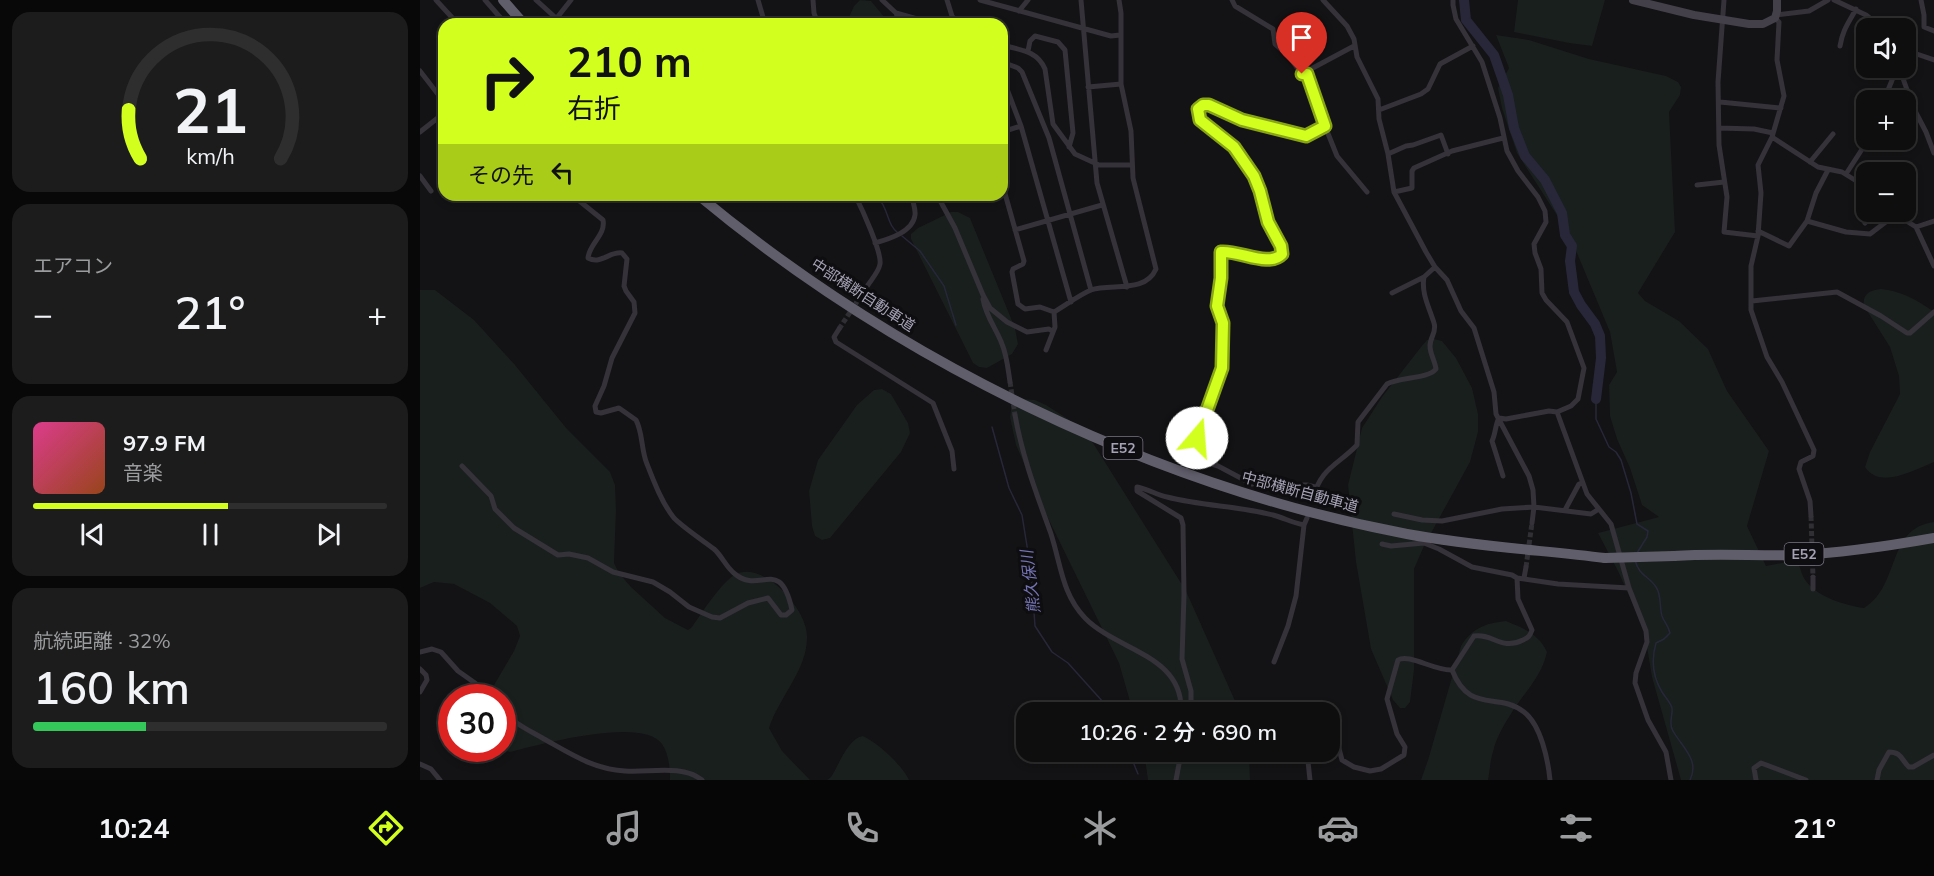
<!DOCTYPE html>
<html lang="ja">
<head>
<meta charset="utf-8">
<style>
	body { margin:0; font-family:Mulish,"Noto Sans JP",sans-serif; background:#1c1c1d; color:#f1f3f6; height:100vh; display:flex; flex-direction:column; font-size:22px; white-space:nowrap }
	* { box-sizing:border-box; margin:0 }
	p { font-size:20px; color:#9b9c9e }
	.icon { flex:none; width:33px; height:33px; fill:none; stroke:currentColor; stroke-width:2; stroke-linecap:round; stroke-linejoin:round }
	.map { position:relative; flex:1; overflow:hidden }
	.sheet { display:flex; flex-direction:column; gap:12px; padding:12px; background:#080808; width:420px }
	.sheet>* { flex:none }
	.banner { position:absolute; left:18px; top:18px; width:570px; height:183px; border-radius:18px; box-shadow:0 3px 9px #0003,0 0 0 2px #2e2e2f; background:#d2ff1e; color:#111; overflow:hidden }
	.controls { position:absolute; left:1436px; top:18px; display:grid; gap:12px }
	.controls a { display:grid; place-items:center; width:60px; height:60px; border-radius:12px; background:#0e0e0f; box-shadow:0 3px 9px #0003,0 0 0 2px #2e2e2f; font-size:30px }
	.speed { position:absolute; left:18px; top:684px; display:flex; gap:12px; font-size:30px; font-weight:700; text-align:center }
	.speed>* { display:grid; place-content:center; width:78px; height:78px; border-radius:50%; background:#0e0e0f; box-shadow:0 3px 9px #0003,0 0 0 2px #2e2e2f; line-height:1 }
	.speed .limit { border:9px solid #d22; background:#fff; color:#111 }
	.pin { position:absolute; display:grid; place-items:center; width:51px; height:51px; color:#fff; margin:-62px -26px; border-radius:50% 50% 50% 0; rotate:-45deg; box-shadow:0 0 6px #0007 }
	.pin .icon { rotate:45deg }
	.me { position:absolute; width:66px; margin:-33px; rotate:18deg; stroke-linejoin:round; filter:drop-shadow(0 0 4px #0008) }
	.turn { display:flex; align-items:center; gap:21px; height:126px; padding:0 30px; font-size:27px }
	.turn .icon { width:78px; height:78px; stroke-width:2.5 }
	.turn b { display:block; font-size:42px; line-height:51px }
	.then { display:flex; align-items:center; height:57px; padding:0 30px; background:#0003; gap:12px; font-size:22px }
	.big { font-size:45px; font-weight:600; line-height:1.1 }
	.sheet .card { flex:1; display:flex; flex-direction:column; justify-content:center; gap:9px; min-width:0; padding:0 21px; border-radius:18px; background:#1c1c1d }
	.sheet .dial { align-items:center; gap:0 }
	.dial svg { height:156px; overflow:visible; fill:none; stroke:#2e2e2f; stroke-width:7; stroke-linecap:round; text-anchor:middle }
	.dial text { fill:#f1f3f6; stroke:none }
	.song { display:flex; align-items:center; gap:18px }
	.cover { width:72px; height:72px; border-radius:9px; background:linear-gradient(135deg,hsl(330 70% 55%),hsl(20 70% 35%)) }
	.played { height:6px; border-radius:3px; background:linear-gradient(90deg,#d2ff1e 55%,#2e2e2f 55%) }
	.keys { display:flex; justify-content:space-around; direction:ltr }
	.heat { display:flex; justify-content:space-between; align-items:center; font-size:33px; direction:ltr }
	.charge { height:9px; border-radius:4px; background:linear-gradient(90deg,#34c759 32%,#2e2e2f 0) }
	.trip { position:absolute; left:596px; top:702px; width:324px; height:60px; border-radius:18px; background:#0e0e0f; box-shadow:0 3px 9px #0003,0 0 0 2px #2e2e2f; font-weight:600; line-height:60px; text-align:center }
	.tab-bar { display:flex; height:96px; justify-content:space-around; align-items:center; background:#060606; color:#9b9c9e }
	.tab-bar .icon { width:42px; height:42px }
	.tab-bar .current { color:#d2ff1e }
	.tab-bar b { font-size:27px; color:#f1f3f6 }
	main { display:flex; flex:1; min-height:0 }
	.map>svg:first-child { display:block }
	.green { fill:#181f1d }
	.lines { fill:none; stroke-linecap:round; stroke-linejoin:round }
	.stream { stroke:#272739; stroke-width:1.5 }
	.river { stroke:#272739; stroke-width:10 }
	.minor-tunnel { stroke:#302f34; stroke-width:5; stroke-dasharray:5 2.5; stroke-linecap:butt }
	.minor { stroke:#353239; stroke-width:5 }
	.secondary { stroke:#434049; stroke-width:8 }
	.motorway { stroke:#615e6b; stroke-width:10 }
	.motorway-bridge { stroke:#615e6b; stroke-width:10 }
	.route-casing { stroke:#88a614; stroke-width:15 }
	.route { stroke:#d2ff1e; stroke-width:10 }
	.labels { text-anchor:middle; stroke-width:6; stroke-linejoin:round; paint-order:stroke }
	.shield { fill:#0e0d0f; stroke:#787584; stroke-width:1.5 }
	.shield-label { font-size:14px; font-weight:bold; fill:#a6a2b6 }
	.street-label { font-size:15px; fill:#a6a2b6; stroke:#0e0d0f }
	.water-label { font-size:16px; font-style:italic; fill:#7574b5; stroke:#0e0d0f }
</style>
</head>
<body>
<main>
<section class="sheet">
<div class="card dial"><svg viewBox="0 0 100 80">
<path d="M14 69A42 42 0 1 1 86 69"/>
<path d="M14 69A42 42 0 0 1 8 44" stroke="#d2ff1e"/>
<text x="50" y="56" font-size="32" font-weight="700">21</text>
<text x="50" y="72" font-size="11">km/h</text>
</svg></div>
<div class="card"><p>エアコン</p>
<div class="heat"><a>−</a><b class="big">21°</b><a>+</a></div>
</div>
<div class="card">
<div class="song"><i class="cover"></i><div><b>97.9 FM</b><p>音楽</p></div></div>
<div class="played"></div>
<div class="keys"><svg class="icon" aria-label="previous" viewBox="0 0 24 24"><path d="M18 5L8 12l10 7zM5 5v14"/></svg><svg class="icon" aria-label="pause" viewBox="0 0 24 24"><path d="M8 5v14M16 5v14"/></svg><svg class="icon" aria-label="next" viewBox="0 0 24 24"><path d="M6 5l10 7-10 7zM19 5v14"/></svg></div>
</div>
<div class="card"><p>航続距離 · 32%</p><b class="big">160 km</b><div class="charge"></div></div>
</section>
<div class="map">
<svg width="1514" height="780" viewBox="0 0 1514 780">
	<rect width="100%" height="100%" fill="#131214"/>
	<!-- green -->
	<path class="green" d="M440,0L451,1L470,24H426L434,6Z
		M1098,0H1185L1172,46L1149,43L1094,32Z
		M1076,35L1109,40L1169,59L1246,76L1258,82L1261,87L1260,95L1249,112L1255,232L1218,293L1225,301L1259,321L1288,349L1307,391L1349,451L1327,526L1346,566L1377,560C1380,566 1381,573 1384,578C1395,597 1425,605 1444,608C1481,585 1466,528 1514,522V780H1261L1232,677L1224,629L1198,571L1178,533L1239,517L1222,505L1210,468L1197,439L1190,416L1189,385L1197,372L1190,332L1149,234L1097,153L1082,108L1078,88L1089,68Z
		M531,212H538L550,218L595,328L598,344L592,354L567,368L559,367L553,363L491,239V234L498,228Z
		M1461,289C1481,291 1498,300 1514,312V462C1494,470 1460,490 1445,467L1450,452L1480,394L1479,376L1470,347L1444,306C1442,294 1450,290 1461,289Z
		M0,290H15L54,320L95,365L147,429L190,472L195,485L196,510L194,563L199,573L211,587L245,618L268,630L272,627C281,614 302,581 316,574C344,561 387,609 387,636C388,669 359,697 349,728L362,751L390,780H250C250,769 249,754 242,744C222,716 119,745 90,752L78,749L82,748V698L67,697L94,651L100,636L97,626L70,603L34,584L14,582L0,588Z
		M1014,339L1022,341L1036,358L1052,388L1058,414V432L1050,462L1004,546L994,569V670L990,702L985,708H980L973,700L951,649L936,562L928,485L942,428L962,397L1001,347L1007,340Z
		M462,389L471,394L488,423L490,433L481,452L410,538L402,540L395,536L392,526L389,491L398,460L437,405L454,390Z
		M601,399L615,400L626,405L648,419L673,443L766,591L820,712H713L699,663L626,514L596,445L590,417L591,410L596,401Z
		M1086,621C1103,628 1119,634 1127,652C1122,675 1107,690 1094,709C1086,722 1076,737 1073,752C1070,761 1070,771 1068,780H1001L1008,760L1041,646C1052,628 1066,623 1086,621Z
		M443,736C457,742 483,766 489,780H407L411,777C419,765 428,738 443,736Z
		M724,752H829L830,780H728Z"/>
	<g class="lines">
		<!-- stream -->
		<path class="stream" d="M455,195C458,199 463,203 464,207C469,217 469,226 478,233
			M482,236L500,251L524,286L536,325
			M1176,399V419L1189,447L1196,452L1201,460L1211,493L1217,524L1228,531L1227,537L1217,553
			M572,427L589,488L602,515L611,571L615,626L632,652L648,663L692,712
			M1215,560C1219,576 1229,576 1236,587C1242,596 1239,606 1242,616C1244,622 1248,625 1250,633L1244,639L1236,643C1231,660 1233,677 1242,692C1245,697 1251,703 1252,708C1253,716 1248,724 1253,731C1262,747 1280,760 1270,780
			M709,752L718,774"/>
		<!-- river -->
		<path class="river" d="M1044,0L1046,20L1074,55L1088,95L1094,128L1105,156L1125,180L1142,213L1145,235L1152,246L1150,261L1154,292L1161,305L1175,324L1180,336L1181,358L1176,399"/>
		<!-- minor-tunnel -->
		<path class="minor-tunnel" d="M419,329L448,285
			M590,382L595,415
			M1391,516L1393,577
			M1106,567L1112,523"/>
		<!-- minor -->
		<path class="minor" d="M16,0L38,24
			M65,0L86,24
			M116,0L137,19
			M338,0L345,24
			M393,0L394,13L398,24
			M462,0L476,13L480,24
			M527,0L532,16L538,24
			M560,0L691,36L700,35
			M661,0L677,183L707,287
			M812,0L815,6L853,29L855,44L869,56L880,72L887,74
			M903,0L927,26L934,39L937,57L958,99L959,119L968,154L974,192L1006,252L1015,267L1027,280L1041,311L1054,328L1074,392L1076,414L1109,476L1113,490L1114,507L1082,509L1022,521L1002,520L974,514
			M1033,0V5L1036,19L1062,62L1080,118L1087,151L1098,171L1118,197L1125,211L1126,222L1114,244L1115,253L1121,269L1122,293L1126,300L1147,322L1164,368L1158,399L1151,406L1137,412L1129,411L1086,419L1079,418
			M1304,0L1298,82L1299,145L1307,197L1304,232L1338,236
			M1414,0L1446,15L1462,28
			M1501,0L1504,15V27L1514,31
			M599,11L608,0
			M476,13L515,24
			M1356,15L1389,11L1408,0
			M1355,18L1359,22L1357,60L1364,96L1352,137L1338,165L1341,193L1338,236L1331,266V310L1347,357L1362,382L1394,450L1393,456L1381,462L1379,469L1390,501L1391,516
			M132,24L151,0
			M582,45C599,50 617,50 625,69L633,124L655,154L679,165H712
			M1420,46C1423,29 1428,24 1436,9
			M1485,50L1514,60
			M608,51L610,41L615,36L638,42L645,50L653,133L649,147
			M582,62L598,68L602,72L629,138L671,290
			M1476,69L1481,73L1494,109L1506,132L1514,153
			M0,71L24,102
			M582,76L601,126L651,302
			M668,87L701,84
			M1464,100L1477,68
			M1300,102L1361,108
			M959,110L1001,94L1008,89L1020,64L1053,46
			M905,126L917,156L947,192
			M1299,128L1334,129L1353,133
			M0,132L24,113
			M582,132L601,126
			M1352,137L1398,167L1422,172L1446,187
			M968,154L986,146L993,145L1021,135L1028,154
			M1390,162L1413,134
			M1426,174L1448,140
			M0,176L11,191
			M582,183L604,261L603,264L593,269L592,272L598,304L605,309L620,307L634,312
			M1277,185L1304,182
			M974,192L992,188V171L994,168L1032,151L1083,138
			M435,195C441,207 462,252 460,264C459,271 452,279 448,285
			M517,195L535,228L563,295L570,308L587,322L607,332L629,329L632,331
			M1472,212L1496,227L1514,266
			M1387,221L1396,193L1408,170
			M1445,223L1456,212
			M1496,227L1514,221
			M595,230L682,205
			M1338,231L1369,246L1387,221L1426,232L1450,234L1467,221L1473,212
			M455,243C469,239 493,232 495,215C496,209 492,201 492,195
			M972,293L1004,277
			M563,299C566,317 576,328 582,344C587,356 588,369 590,382
			M1332,301L1417,292L1461,316L1487,333H1490L1514,312
			M634,312C646,305 659,295 671,290C691,283 725,294 736,269L713,178L711,131L701,84V13L699,0
			M419,329L414,337L416,342L513,403L532,451L534,469
			M626,350L635,327L634,312
			M1137,412L1167,494L1191,524L1209,588L1226,631L1227,642L1216,673L1215,683L1228,720L1246,752L1251,780
			M595,415C602,456 617,495 631,534C641,565 642,594 665,618C697,651 764,655 761,712
			M1079,418C1075,425 1076,433 1072,441L1083,476
			M42,466L71,496L75,509L94,528L138,555L149,554L168,558L193,572L233,582L250,592L269,607L292,617L300,618L328,603L348,598L361,615H366L372,610C360,555 340,595 315,574C306,567 302,556 294,549C282,540 264,528 254,518C242,503 234,482 227,464C221,450 223,433 216,420L199,408L181,413L176,412L175,406L184,386L192,358L215,313L214,302L206,291L204,286L207,259L202,253C190,251 181,265 168,258C169,244 186,235 183,220L152,195
			M895,487L887,485L832,484L798,466L779,460L774,455V449L781,426L802,368L803,323L797,306L801,278V252H809L854,259L861,256L862,251C859,241 851,232 848,222C839,193 837,170 814,147C804,138 780,124 778,113L780,106L789,105L822,120L881,136L889,135L905,126L887,78L889,70L934,46
			M893,499C900,468 918,465 937,445L938,422L967,384C979,377 1008,379 1016,369C1015,361 1010,354 1010,346C1010,337 1017,332 1014,323C1009,307 1001,293 1004,277L1015,267
			M1145,510L1159,484L1162,483
			M1112,523L1114,507L1171,514L1179,509
			M962,544L971,546L1004,543L1019,549L1052,567L1092,575L1097,578
			M1393,577V589
			M1104,578L1106,567
			M0,652L12,649L21,652L38,671L55,683L68,698
			M854,662L868,626L876,596L884,525L887,518
			M0,669L6,675L7,680L0,692
			M1032,670L1054,636C1073,633 1081,651 1103,640C1108,638 1110,636 1112,630L1098,599L1097,578L1138,584L1209,588
			M1032,670C1050,715 1077,691 1104,712C1121,725 1128,760 1130,780
			M82,710C96,725 107,729 124,739C151,754 173,769 205,771C229,773 261,764 282,780
			M769,712L771,705V691L762,659L764,595L763,525L761,518L717,491V487C728,489 737,495 747,497C782,506 818,506 853,515C864,518 873,523 884,525
			M909,725L914,730L922,760L934,767L950,771L961,769L984,755L985,747L977,734L967,699L978,660C989,653 1014,671 1032,670
			M755,752L759,764L756,780
			M887,752L890,780
			M0,764L11,769L20,780
			M1336,780L1334,768L1341,763L1386,780
			M1457,780L1459,770L1469,752C1482,752 1481,760 1489,767H1493L1514,755"/>
		<!-- secondary -->
		<path class="secondary" d="M1213,0L1274,15L1329,24H1343L1355,18L1357,11V0"/>
		<!-- motorway -->
		<path class="motorway" d="M83,0L104,24
			M278,195C476,360 733,486 987,534C1052,546 1119,550 1185,558
			M1254,556C1295,553 1336,556 1377,555C1423,553 1469,546 1514,538"/>
		<!-- motorway-bridge -->
		<path class="motorway-bridge" d="M1185,558L1254,556"/>
	</g>
	<g class="lines">
		<!-- route casing -->
		<g class="route-casing">
			<path id="route" d="M777,438L802,368L803,323L797,306L801,278V252C819,250 849,268 862,254L861,246L848,222L840,191L834,176L814,147L780,120L778,109L783,105H789L822,120L886,136L905,126L887,74H882"/>
		</g>
		<!-- route -->
		<use href="#route" class="route"/>
	</g>
	<g class="labels">
		<!-- shield labels -->
		<g class="shield">
			<rect x="683.5" y="437" width="39" height="22" rx="4.5"/>
			<rect x="1364.5" y="543" width="39" height="22" rx="4.5"/>
		</g>
		<g class="shield-label">
			<text x="703" y="453">E52</text>
			<text x="1384" y="559">E52</text>
		</g>
		<!-- street labels -->
		<g class="street-label">
			<text transform="translate(443 295) rotate(33)" y="5">中部横断自動車道</text>
			<text transform="translate(880 492) rotate(15)" y="5">中部横断自動車道</text>
		</g>
		<!-- water labels -->
		<g class="water-label">
			<text transform="translate(610 582) rotate(-97)" y="6">熊久保川</text>
		</g>
	</g>
</svg>
<div class="controls">
<a><svg class="icon" aria-label="sound" viewBox="0 0 24 24"><path d="M4 9h4l5-4v14l-5-4H4zM17 9q2 3 0 6"/></svg></a>
<a>+</a>
<a>−</a>
</div>
<div class="speed"><div class="limit">30</div></div>
<div class="pin" style="left:882px;top:74px;background:#d93025"><svg class="icon" aria-label="arrive" viewBox="0 0 24 24"><path d="M6 21V4h12l-3 4 3 4H6"/></svg></div>
<svg class="me" style="left:777px;top:438px" viewBox="-20 -20 40 40"><circle r="19" fill="#fff"/><path d="M0-13L10 11 0 6-10 11z" fill="#d2ff1e"/></svg>
<div class="trip">10:26 · 2 分 · 690 m</div>
<div class="banner">
<div class="turn"><svg class="icon" aria-label="right" viewBox="0 0 24 24"><path d="M7 20v-9h11M14 6l5 5-5 5"/></svg><div><b>210 m</b>右折</div></div>
<div class="then">その先<svg class="icon" aria-label="left" viewBox="0 0 24 24"><path d="M17 20v-9H6M10 6l-5 5 5 5"/></svg></div>
</div>
</div>
</main>
<nav class="tab-bar">
<b>10:24</b>
<svg class="icon current" aria-label="directions" viewBox="0 0 24 24"><path d="M12 3l9 9-9 9-9-9zM9 14v-3h6M13 9l2 2-2 2"/></svg>
<svg class="icon" aria-label="music" viewBox="0 0 24 24"><path d="M9 18V5l10-2v13"/><circle cx="6" cy="18" r="3"/><circle cx="16" cy="16" r="3"/></svg>
<svg class="icon" aria-label="phone" viewBox="0 0 24 24"><path d="M5 4h4l2 5-3 2q2 4 5 5l2-3 5 2v4C11 20 4 13 5 4z"/></svg>
<svg class="icon" aria-label="climate" viewBox="0 0 24 24"><path d="M12 3v18M4 7l16 10M4 17L20 7"/></svg>
<svg class="icon" aria-label="car" viewBox="0 0 24 24"><path d="M5 17H2v-5l4-1 3-4h7l3 4 3 1v5h-3M9 17h6M6 11h13"/><circle cx="7" cy="17" r="2"/><circle cx="17" cy="17" r="2"/></svg>
<svg class="icon" aria-label="filters" viewBox="0 0 24 24"><path d="M4 7h16M4 17h16"/><circle cx="9" cy="7" r="2"/><circle cx="15" cy="17" r="2"/></svg>
<b>21°</b>
</nav>
</body>
</html>
